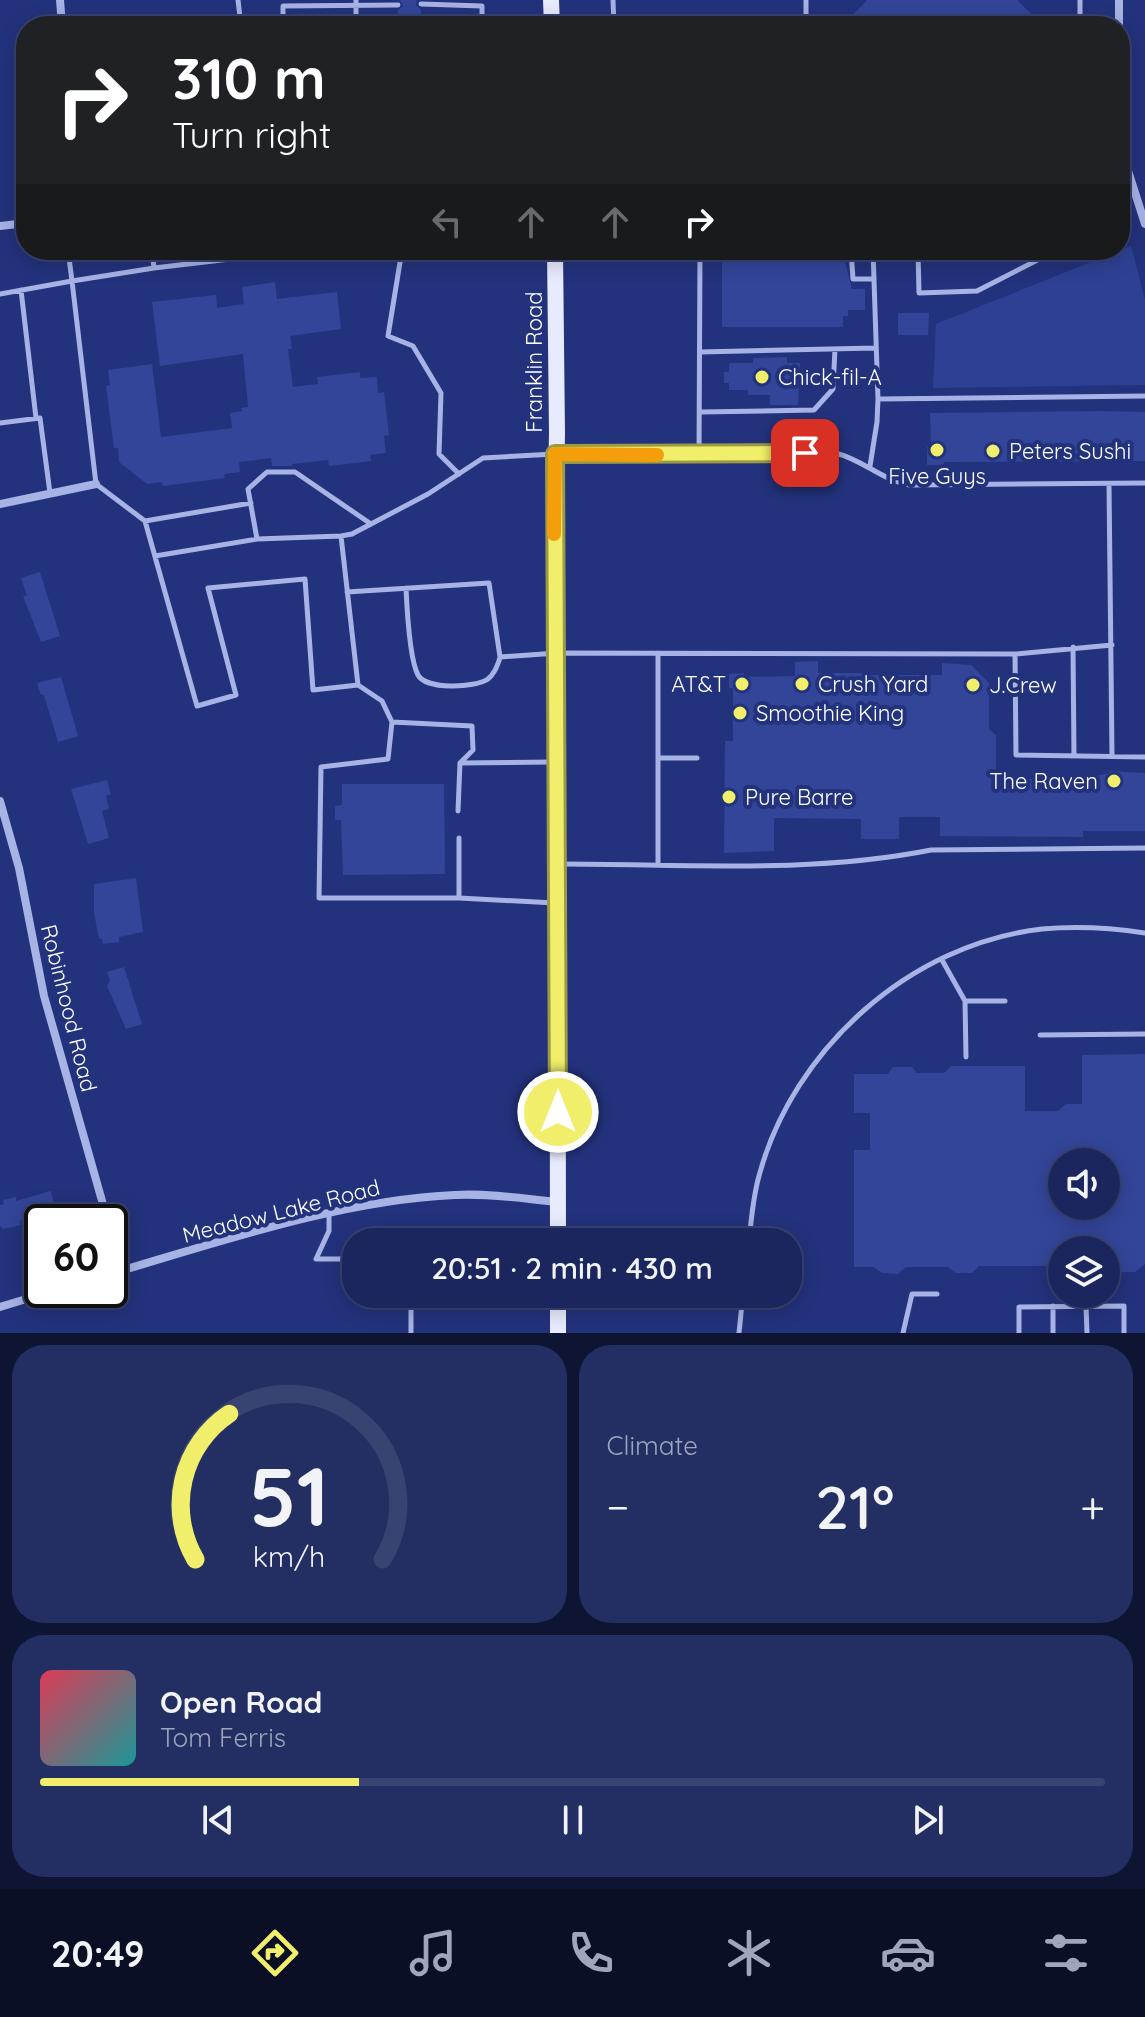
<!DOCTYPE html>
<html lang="en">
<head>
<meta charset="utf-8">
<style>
	body { margin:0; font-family:Quicksand,sans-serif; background:#232e63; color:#f1f3f6; height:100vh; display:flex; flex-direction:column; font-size:30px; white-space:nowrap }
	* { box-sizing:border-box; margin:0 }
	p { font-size:26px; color:#9fa5bc }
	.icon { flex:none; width:44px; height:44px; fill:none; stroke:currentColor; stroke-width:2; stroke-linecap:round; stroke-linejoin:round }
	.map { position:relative; height:1333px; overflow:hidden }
	.sheet { display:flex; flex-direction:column; gap:12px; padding:12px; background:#0e1533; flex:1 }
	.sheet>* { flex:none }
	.top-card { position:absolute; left:16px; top:16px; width:1114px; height:244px; border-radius:32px; box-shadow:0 4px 20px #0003,0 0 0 2px #384372; background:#202124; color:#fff; overflow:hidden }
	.tools { position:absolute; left:1048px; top:1148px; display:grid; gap:16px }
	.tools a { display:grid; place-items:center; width:72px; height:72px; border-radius:50%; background:#1a265d; box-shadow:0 4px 20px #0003,0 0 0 2px #384372; font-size:40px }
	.speed { position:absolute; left:24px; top:1204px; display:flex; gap:16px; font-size:40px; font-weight:700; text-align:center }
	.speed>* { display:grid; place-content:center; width:104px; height:104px; border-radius:50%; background:#1a265d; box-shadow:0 4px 20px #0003,0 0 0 2px #384372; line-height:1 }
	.speed .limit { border:4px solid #111; border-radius:12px; background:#fff; color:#111 }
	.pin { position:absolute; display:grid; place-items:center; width:68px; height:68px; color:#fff; margin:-34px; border-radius:16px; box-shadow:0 4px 12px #0006 }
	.me { position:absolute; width:88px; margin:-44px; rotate:0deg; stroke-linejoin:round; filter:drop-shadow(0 0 6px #0008) }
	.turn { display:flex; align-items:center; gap:28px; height:168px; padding:0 24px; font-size:36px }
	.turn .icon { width:104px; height:104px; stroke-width:2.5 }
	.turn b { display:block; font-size:56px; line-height:68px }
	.lanes { display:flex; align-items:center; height:76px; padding:0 24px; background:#0003; justify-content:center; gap:40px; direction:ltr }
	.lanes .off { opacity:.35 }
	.big { font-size:60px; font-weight:600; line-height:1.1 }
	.sheet .card { flex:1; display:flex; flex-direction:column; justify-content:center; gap:12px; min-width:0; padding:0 28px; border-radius:32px; background:#232e63 }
	.sheet .dial { align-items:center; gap:0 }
	.dial svg { height:208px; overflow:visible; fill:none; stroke:#384372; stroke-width:7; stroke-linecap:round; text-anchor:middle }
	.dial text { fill:#f1f3f6; stroke:none }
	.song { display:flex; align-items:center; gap:24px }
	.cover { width:96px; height:96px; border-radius:12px; background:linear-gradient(135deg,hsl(350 70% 55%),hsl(180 70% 35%)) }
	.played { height:8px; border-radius:4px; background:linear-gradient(90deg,#f0ee6a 30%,#384372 30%) }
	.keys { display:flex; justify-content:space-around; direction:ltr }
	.heat { display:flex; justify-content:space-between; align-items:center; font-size:44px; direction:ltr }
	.sheet .tiles { flex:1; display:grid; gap:12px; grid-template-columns:1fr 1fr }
	.card:last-child { grid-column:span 2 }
	.trip { position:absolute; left:342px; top:1228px; width:460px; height:80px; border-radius:32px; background:#1a265d; box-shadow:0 4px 20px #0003,0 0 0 2px #384372; font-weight:600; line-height:80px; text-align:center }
	.tabs { display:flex; height:128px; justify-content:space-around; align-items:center; background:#0a0f25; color:#9fa5bc }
	.tabs .icon { width:56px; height:56px }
	.tabs .active { color:#f0ee6a }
	.tabs b { font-size:36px; color:#f1f3f6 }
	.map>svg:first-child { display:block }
	.park { fill:#2e4094 }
	.building { fill:#334599; fill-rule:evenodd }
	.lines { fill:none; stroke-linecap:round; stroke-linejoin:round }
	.lane { stroke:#a7b2e5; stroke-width:5 }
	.street { stroke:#a7b2e5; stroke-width:8 }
	.primary { stroke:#e8eafd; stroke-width:16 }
	.route-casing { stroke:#9c9b45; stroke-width:20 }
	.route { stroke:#f0ee6a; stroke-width:14 }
	.slow { stroke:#f59e0b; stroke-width:14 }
	.poi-dot { fill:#f0ee6a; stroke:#23327c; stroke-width:3 }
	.labels { text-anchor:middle; stroke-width:8; stroke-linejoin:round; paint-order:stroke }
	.street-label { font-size:22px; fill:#fff; stroke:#23327c }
	.poi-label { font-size:22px; fill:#fff; stroke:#23327c; text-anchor:start }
</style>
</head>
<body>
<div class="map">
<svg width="1145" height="1333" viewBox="0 0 1145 1333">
	<rect width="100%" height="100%" fill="#23327c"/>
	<!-- park -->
	<path class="park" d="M1131,246L1145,300V385L933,388L936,324Z"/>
	<!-- building -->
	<path class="building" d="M400,0H417L416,5L421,10V26H398V10L403,6Z
		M867,0H1017L1044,26H842Z
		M722,250H842L852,289H865V310H848V316H843V327H722Z
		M275,282L277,299L337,292L341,329L290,336L292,349H288L293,387L318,384L317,377L360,372V378L377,377L378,393L384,392L389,435L384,436L386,453L370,455L371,461L329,466L328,460L292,464V466H272L271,458L239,462L240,472L224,474L225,478L163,486L162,482L147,484L119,462L118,448H114L106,386L110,385L108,370L152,364L161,437L232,428L230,413L242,411L241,408L248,407L243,354L160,366L152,302L216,295L217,308L244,304L242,287Z
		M898,313H929L928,335H898Z
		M787,357V363H800L798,405H770V395H748V390H729V383H724V372H729V363H753V358Z
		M1100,411L1145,412V461L944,462V465H927V447H931L930,413Z
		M40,572L60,636L41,642L23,596H27L21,578Z
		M818,661V673H865V675H942V663L971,665L989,683V729L996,735V771L1007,781L1042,778V780L1070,781L1076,774L1101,775L1109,773V771L1145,773V831H1083V837L940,836V817H899V839H861V819L774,818V851L724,853L725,741H733V688H729V674L744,673V677L795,676V662Z
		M61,677L78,736L58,742L44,695H41L37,683Z
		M107,780L111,794L106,796L109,809L102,811L109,838L88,844L71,789Z
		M342,784H444L445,874L343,875L341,820H335V806L342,805Z
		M136,878L143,932L119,937V942L103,944L102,939H99L94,913V884Z
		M124,967L142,1024L126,1029L107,986L110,981L107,972Z
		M1145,1054V1264L1135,1272H1119L1112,1265L1106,1266V1250H1062V1266H979L972,1273H956L948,1267H906L898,1274L882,1273L874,1267H854V1150H870V1113H854V1074H888L893,1067H912L917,1073H944L951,1066H1025V1111H1058L1066,1104H1082V1055ZM1062,1162H1106V1206H1062Z
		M51,1191L55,1211L20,1221L21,1225L3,1229L0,1226V1205L4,1204L3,1200L16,1197V1201Z"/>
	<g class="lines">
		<!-- lane -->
		<path class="lane" d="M238,0L241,26
			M356,0V26
			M613,0L614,26
			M806,0V26
			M1080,0V26
			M421,4L482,6V26
			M283,26V6L398,5
			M68,250L72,281L154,268
			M152,250L154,268L281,253L371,250
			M402,250L388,336L413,346L441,393L439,454L459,474
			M851,250L853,279H874
			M918,250L919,293L977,291L1057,250
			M21,290L36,418
			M0,294L72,281L96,484L145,521L197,706L236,695L208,588L305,579L313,690L358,685L341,536L352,534L428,494L483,458L555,454L835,453C862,459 883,481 910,485L1145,483
			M700,352L875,348
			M878,399L1145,396
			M700,412L814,410L833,389L835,349
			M0,423L40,418L50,493
			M699,455L700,250
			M870,466L877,422L878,399L873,250
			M1109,484L1112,756
			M145,521L251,503
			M257,539L341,536
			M155,556L257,539L248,489L267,472H295L371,524
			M406,588C407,608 409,658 418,675C426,690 475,688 488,679C495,673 497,666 500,658
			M347,592L489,583L500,657L557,653L1015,654L1112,645
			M1073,647L1074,756
			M658,653V864
			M1015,654L1016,755L1145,757
			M358,685L382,701L392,722L472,726L473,750L460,763L553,762
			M392,722L388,759L321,767L319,898H459L555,903
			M658,758H697
			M458,811L460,763
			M459,838V898
			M562,864C684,864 811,874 931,850L1145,848
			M942,960L965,1001
			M1040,1035L1145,1034
			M966,1057L965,1001H1005
			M329,1213V1231L316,1259H356
			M749,1242C751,1220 753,1197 759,1176C793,1049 910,944 1042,929C1075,926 1112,928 1145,933
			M1053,1306V1333
			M1086,1306L1087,1333
			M411,1333V1294
			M739,1333L743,1294
			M903,1333L912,1294H937
			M1019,1333V1307L1124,1306V1333"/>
		<!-- street -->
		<path class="street" d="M60,0L62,26
			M1119,0V26
			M1120,118L1123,155L1145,224
			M0,226L26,223
			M0,504L96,484
			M0,801L19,868L44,996L108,1222
			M110,1230L122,1271
			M110,1274C219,1242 341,1200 455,1195C489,1193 525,1199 559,1202
			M0,1307L56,1290"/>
		<!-- primary -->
		<path class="primary" d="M551,0L552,26
			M555,250L557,434L554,577L557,653L558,1242
			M558,1333V1294"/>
	</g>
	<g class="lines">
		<!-- route casing -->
		<g class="route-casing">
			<path id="route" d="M558,1112L555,454L805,453"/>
		</g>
		<!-- route -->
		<use href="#route" class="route"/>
		<!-- slow -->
		<path class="slow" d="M554,534L555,454L657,455"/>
	</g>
	<!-- markers -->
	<g class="poi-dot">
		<circle cx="762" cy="377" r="8"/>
		<circle cx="937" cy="450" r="8"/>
		<circle cx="993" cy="451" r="8"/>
		<circle cx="742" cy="684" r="8"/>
		<circle cx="802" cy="684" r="8"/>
		<circle cx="973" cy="685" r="8"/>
		<circle cx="740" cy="713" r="8"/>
		<circle cx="1114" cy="781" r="8"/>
		<circle cx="729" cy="797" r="8"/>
	</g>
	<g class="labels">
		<!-- street labels -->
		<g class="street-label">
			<text transform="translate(534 362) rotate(-90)" y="8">Franklin Road</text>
			<text transform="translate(69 1008) rotate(76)" y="8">Robinhood Road</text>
			<text transform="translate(281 1211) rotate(-14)" y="8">Meadow Lake Road</text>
		</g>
		<!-- poi labels -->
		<g class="poi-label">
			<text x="778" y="385">Chick-fil-A</text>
			<text x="1009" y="459">Peters Sushi</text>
			<text x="937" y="484" text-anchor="middle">Five Guys</text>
			<text x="726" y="692" text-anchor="end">AT&amp;T</text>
			<text x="818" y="692">Crush Yard</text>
			<text x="989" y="693">J.Crew</text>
			<text x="756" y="721">Smoothie King</text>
			<text x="1098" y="789" text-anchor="end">The Raven</text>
			<text x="745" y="805">Pure Barre</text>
		</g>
	</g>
</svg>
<div class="tools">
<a><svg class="icon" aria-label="sound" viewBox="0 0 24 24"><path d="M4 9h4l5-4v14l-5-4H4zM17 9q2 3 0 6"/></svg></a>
<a><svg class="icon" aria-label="layers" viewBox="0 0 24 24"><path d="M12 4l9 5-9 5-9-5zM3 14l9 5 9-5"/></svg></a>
</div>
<div class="speed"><div class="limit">60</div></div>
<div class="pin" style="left:805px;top:453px;background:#d93025"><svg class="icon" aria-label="arrive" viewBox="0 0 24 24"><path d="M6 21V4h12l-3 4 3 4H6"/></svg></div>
<svg class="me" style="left:558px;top:1112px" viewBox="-20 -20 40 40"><circle r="17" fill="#f0ee6a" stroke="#fff" stroke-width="3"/><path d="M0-11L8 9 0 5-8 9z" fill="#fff"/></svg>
<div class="trip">20:51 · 2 min · 430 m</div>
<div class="top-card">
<div class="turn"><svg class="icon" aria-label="right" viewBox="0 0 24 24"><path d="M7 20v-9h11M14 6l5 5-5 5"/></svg><div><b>310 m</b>Turn right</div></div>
<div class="lanes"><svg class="icon off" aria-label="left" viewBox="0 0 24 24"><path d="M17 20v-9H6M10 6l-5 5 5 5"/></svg><svg class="icon off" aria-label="ahead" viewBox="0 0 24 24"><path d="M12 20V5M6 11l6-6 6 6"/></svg><svg class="icon off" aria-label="ahead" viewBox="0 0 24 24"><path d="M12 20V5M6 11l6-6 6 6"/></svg><svg class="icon" aria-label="right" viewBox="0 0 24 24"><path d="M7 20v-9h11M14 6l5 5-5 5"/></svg></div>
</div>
</div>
<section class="sheet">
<div class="tiles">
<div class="card dial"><svg viewBox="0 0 100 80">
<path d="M14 69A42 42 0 1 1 86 69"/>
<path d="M14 69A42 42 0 0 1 27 13" stroke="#f0ee6a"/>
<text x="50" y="56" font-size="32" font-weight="700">51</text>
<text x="50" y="72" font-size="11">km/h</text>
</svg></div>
<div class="card"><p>Climate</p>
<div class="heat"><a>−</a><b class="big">21°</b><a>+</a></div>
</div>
<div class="card">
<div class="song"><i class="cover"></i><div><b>Open Road</b><p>Tom Ferris</p></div></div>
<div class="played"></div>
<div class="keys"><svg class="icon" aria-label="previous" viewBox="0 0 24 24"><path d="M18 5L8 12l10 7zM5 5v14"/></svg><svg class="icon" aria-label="pause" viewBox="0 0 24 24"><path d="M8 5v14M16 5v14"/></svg><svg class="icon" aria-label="next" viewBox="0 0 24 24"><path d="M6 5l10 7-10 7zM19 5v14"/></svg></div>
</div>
</div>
</section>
<nav class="tabs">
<b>20:49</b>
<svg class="icon active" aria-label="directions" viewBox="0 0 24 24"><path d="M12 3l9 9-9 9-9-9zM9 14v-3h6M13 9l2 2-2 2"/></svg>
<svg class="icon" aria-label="music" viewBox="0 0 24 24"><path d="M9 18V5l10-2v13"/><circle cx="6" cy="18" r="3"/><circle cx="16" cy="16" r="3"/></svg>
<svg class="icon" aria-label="phone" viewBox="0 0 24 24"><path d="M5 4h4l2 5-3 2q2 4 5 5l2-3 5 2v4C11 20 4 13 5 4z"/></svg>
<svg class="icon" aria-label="climate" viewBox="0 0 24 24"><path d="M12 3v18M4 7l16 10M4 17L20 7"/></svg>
<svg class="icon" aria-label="car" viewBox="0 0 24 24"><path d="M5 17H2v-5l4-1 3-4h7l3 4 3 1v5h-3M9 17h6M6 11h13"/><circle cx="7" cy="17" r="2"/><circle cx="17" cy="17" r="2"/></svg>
<svg class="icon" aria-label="filters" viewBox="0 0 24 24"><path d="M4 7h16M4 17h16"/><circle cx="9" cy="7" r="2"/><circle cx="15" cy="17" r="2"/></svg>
</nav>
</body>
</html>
